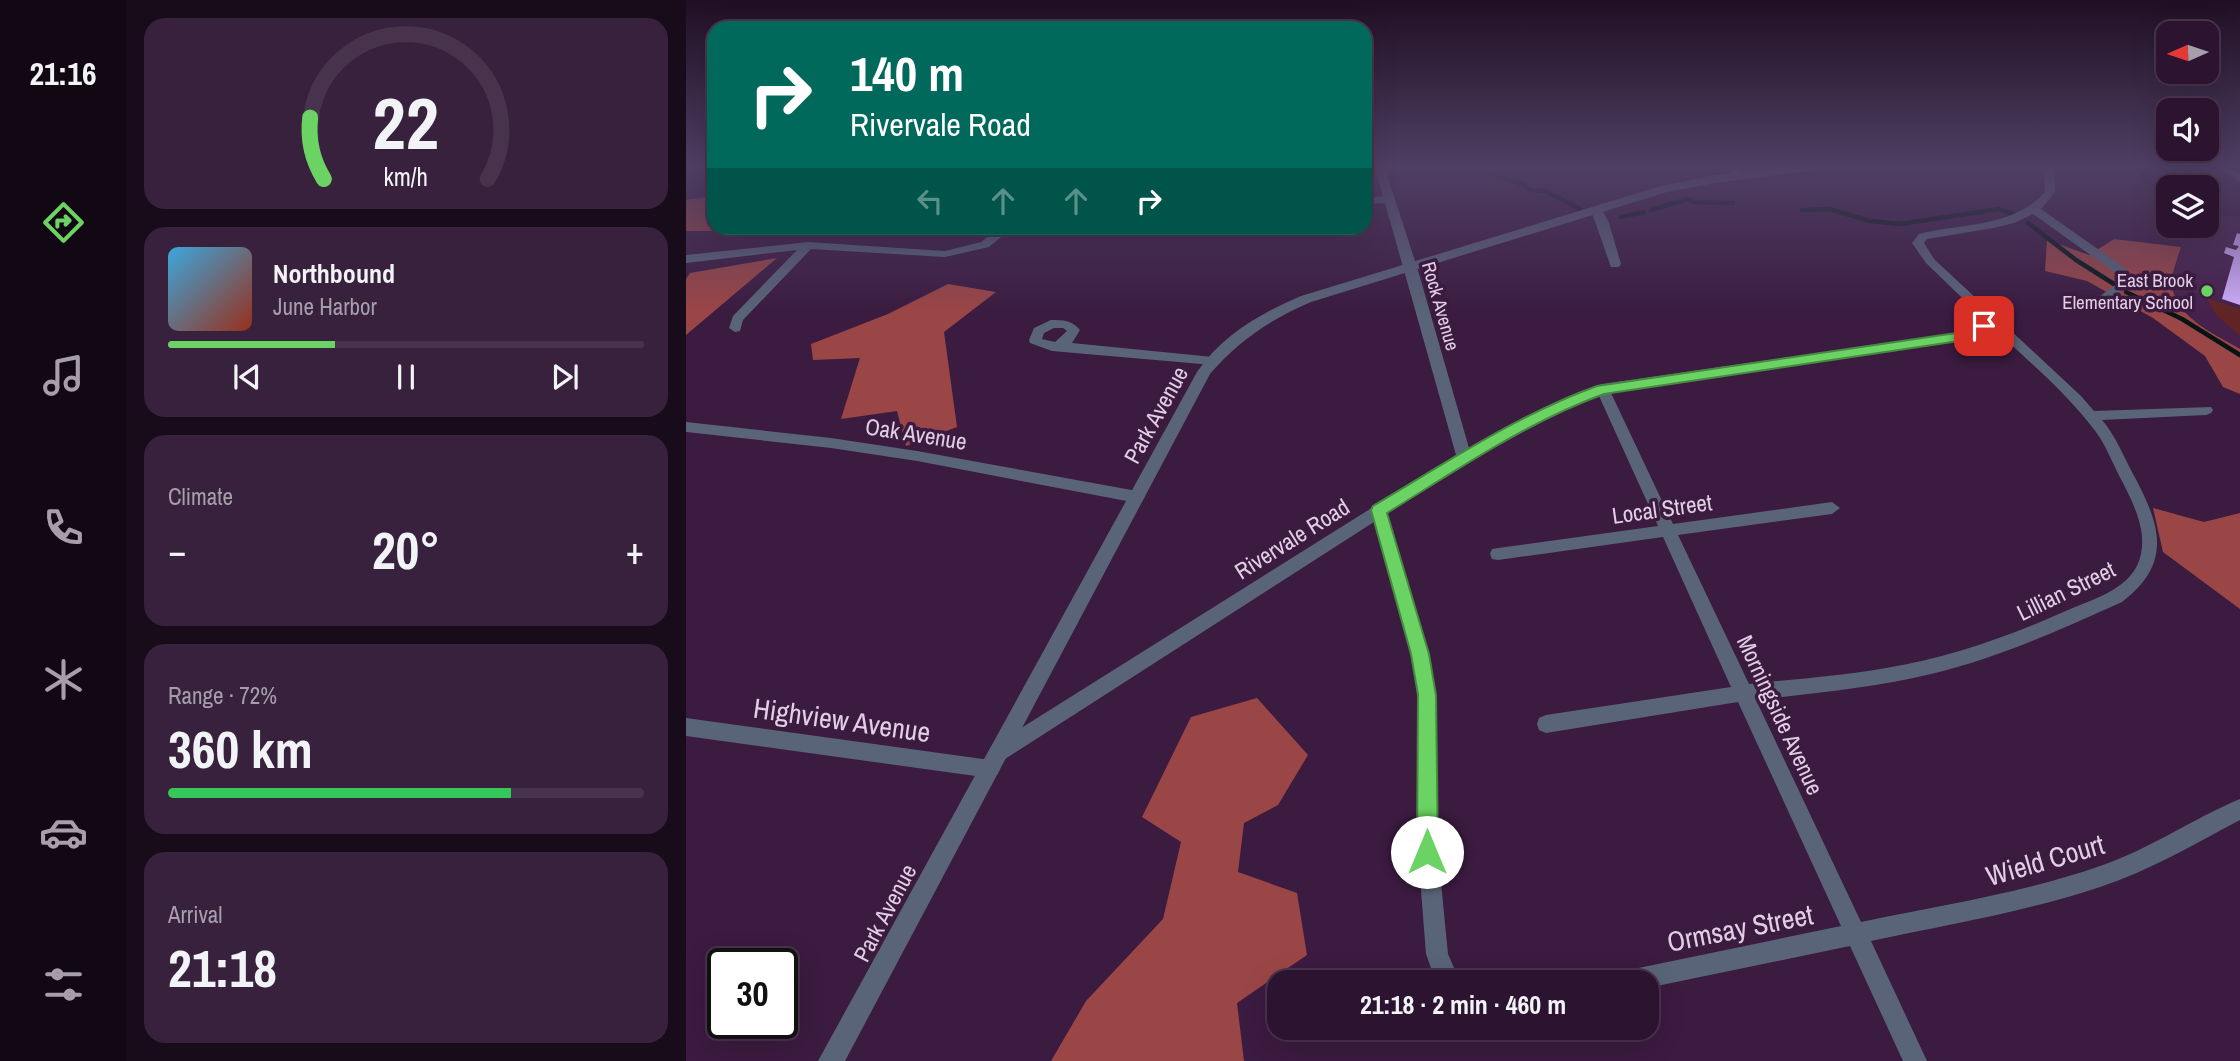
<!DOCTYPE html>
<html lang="en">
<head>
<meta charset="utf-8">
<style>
	body { margin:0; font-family:"Archivo Narrow",sans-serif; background:#38213c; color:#f1f3f6; height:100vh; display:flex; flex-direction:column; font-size:26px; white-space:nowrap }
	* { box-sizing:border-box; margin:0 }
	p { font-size:23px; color:#a69eab }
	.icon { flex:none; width:38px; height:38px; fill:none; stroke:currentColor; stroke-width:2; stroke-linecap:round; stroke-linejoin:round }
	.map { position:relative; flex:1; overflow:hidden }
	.details { display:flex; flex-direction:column; gap:18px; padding:18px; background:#180b1a; width:560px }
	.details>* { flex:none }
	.guide { position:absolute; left:21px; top:21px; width:665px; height:214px; border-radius:21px; box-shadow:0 7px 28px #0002,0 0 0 2px #48334c; background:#00695c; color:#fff; overflow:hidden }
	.needle { width:46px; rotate:267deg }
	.buttons { position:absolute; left:1470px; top:21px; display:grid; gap:14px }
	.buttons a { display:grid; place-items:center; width:63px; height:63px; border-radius:14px; background:#2c1430; box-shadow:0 7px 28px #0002,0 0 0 2px #48334c; font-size:35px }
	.speed { position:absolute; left:21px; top:948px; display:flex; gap:14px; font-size:35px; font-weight:700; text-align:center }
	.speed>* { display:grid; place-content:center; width:91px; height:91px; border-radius:50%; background:#2c1430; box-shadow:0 7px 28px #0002,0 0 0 2px #48334c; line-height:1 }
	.speed .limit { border:4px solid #111; border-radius:10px; background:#fff; color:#111 }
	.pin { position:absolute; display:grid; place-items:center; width:60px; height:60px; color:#fff; margin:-30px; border-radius:14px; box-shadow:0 4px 10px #0006 }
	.me { position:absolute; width:77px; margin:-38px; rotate:0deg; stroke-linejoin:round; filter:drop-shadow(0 0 5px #0008) }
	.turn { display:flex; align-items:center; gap:24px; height:147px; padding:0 28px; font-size:32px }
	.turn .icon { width:91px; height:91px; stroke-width:2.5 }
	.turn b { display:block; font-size:49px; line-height:60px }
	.lanes { display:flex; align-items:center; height:66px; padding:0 28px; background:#0003; justify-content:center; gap:35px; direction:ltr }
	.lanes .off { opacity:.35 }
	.big { font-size:52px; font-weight:800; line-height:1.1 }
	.details .card { flex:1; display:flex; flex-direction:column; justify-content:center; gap:10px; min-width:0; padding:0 24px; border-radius:21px; background:#38213c }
	.details .dial { align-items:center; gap:0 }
	.dial svg { height:182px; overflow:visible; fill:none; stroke:#48334c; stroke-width:7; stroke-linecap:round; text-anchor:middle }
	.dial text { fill:#f1f3f6; stroke:none }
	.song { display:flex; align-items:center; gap:21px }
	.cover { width:84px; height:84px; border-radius:10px; background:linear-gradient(135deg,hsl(200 70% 55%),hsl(10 70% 35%)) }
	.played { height:7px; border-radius:4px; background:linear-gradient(90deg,#6bd363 35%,#48334c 35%) }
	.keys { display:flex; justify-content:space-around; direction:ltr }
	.heat { display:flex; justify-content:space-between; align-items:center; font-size:38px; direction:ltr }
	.charge { height:10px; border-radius:5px; background:linear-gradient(90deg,#34c759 72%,#48334c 0) }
	.trip { position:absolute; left:581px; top:970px; width:392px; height:70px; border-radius:21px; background:#2c1430; box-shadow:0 7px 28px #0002,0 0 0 2px #48334c; font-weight:800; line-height:70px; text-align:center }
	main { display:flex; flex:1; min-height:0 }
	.dock { display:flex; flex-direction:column; width:126px; justify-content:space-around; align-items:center; background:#120813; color:#a69eab }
	.dock .icon { width:49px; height:49px }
	.dock .on { color:#6bd363 }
	.dock b { font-size:32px; color:#f1f3f6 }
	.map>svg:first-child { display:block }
	.built { fill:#46214c }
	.green { fill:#602424 }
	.forest { fill:#9b4646 }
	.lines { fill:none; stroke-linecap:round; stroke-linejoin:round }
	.stream { stroke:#051516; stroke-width:4.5 }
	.building { fill:#cfaffe }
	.minor { fill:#596478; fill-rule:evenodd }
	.tertiary { fill:#596478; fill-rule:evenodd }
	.route { fill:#6bd363; stroke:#468940; stroke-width:2 }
	.poi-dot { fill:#6bd363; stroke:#3b1b40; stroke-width:2.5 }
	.labels { text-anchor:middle; stroke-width:7; stroke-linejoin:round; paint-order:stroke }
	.far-poi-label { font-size:19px; fill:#e2cee5; stroke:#3b1b40; text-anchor:end }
	.far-street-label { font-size:19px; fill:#e2cee5; stroke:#3b1b40 }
	.street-label { font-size:23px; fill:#e2cee5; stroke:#3b1b40 }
	.near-street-label { font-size:28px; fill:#e2cee5; stroke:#3b1b40 }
</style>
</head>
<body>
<main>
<nav class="dock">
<b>21:16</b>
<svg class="icon on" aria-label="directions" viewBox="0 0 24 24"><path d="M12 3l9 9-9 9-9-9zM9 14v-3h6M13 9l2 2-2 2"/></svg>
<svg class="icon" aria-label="music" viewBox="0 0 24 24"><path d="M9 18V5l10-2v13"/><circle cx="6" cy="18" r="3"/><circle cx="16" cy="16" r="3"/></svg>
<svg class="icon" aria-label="phone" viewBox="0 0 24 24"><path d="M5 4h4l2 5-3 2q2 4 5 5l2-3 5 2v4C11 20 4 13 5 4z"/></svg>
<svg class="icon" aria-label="climate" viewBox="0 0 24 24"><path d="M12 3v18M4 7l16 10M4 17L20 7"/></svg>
<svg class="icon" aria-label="car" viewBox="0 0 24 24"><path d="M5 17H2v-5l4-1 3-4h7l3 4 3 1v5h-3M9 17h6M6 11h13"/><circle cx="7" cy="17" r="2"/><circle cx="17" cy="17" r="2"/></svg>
<svg class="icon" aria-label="filters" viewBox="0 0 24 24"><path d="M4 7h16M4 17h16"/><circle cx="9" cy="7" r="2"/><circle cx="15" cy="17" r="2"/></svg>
</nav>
<section class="details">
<div class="card dial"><svg viewBox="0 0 100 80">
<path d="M14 69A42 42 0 1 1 86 69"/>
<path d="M14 69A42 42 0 0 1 8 42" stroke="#6bd363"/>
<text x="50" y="56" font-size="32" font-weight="700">22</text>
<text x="50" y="72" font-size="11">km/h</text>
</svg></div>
<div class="card">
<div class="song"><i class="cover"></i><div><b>Northbound</b><p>June Harbor</p></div></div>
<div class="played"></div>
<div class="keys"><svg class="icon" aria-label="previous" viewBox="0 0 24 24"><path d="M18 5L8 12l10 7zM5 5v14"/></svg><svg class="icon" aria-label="pause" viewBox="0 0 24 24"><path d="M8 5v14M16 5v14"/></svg><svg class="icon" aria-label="next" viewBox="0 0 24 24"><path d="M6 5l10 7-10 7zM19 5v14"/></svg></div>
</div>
<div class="card"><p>Climate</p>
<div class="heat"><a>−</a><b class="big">20°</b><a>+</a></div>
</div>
<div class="card"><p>Range · 72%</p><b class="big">360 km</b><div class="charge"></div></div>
<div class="card"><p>Arrival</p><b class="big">21:18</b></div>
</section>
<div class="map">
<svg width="1554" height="1061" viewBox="0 0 1554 1061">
	<rect width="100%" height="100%" fill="#3b1b40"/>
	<!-- built -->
	<path class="built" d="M1521,214L1554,217V349L1508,321L1490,301L1486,280L1495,247L1490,226H1521Z"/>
	<!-- green -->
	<path class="green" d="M1521,298L1554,309V336L1530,315Z"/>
	<!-- forest -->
	<path class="forest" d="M28,196V228H62L50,231H0V200Z
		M1428,239L1495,247C1492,257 1487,269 1486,280C1485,316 1528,333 1554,349V394L1537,387L1519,356L1467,318L1401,281L1359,271L1361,240L1403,255Z
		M91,258L0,335V279L4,273Z
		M262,284L310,292L258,332L271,427L220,446L211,411L155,419L174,358L127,360L125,344L202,314Z
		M1467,508L1518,522L1554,513V609L1477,552Z
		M571,698L622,755L592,805L558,823L552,872L611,893L621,955L551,1003L558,1061H365L400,1001L477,919L495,842L456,817L505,717Z"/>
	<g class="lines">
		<!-- stream -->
		<path class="stream" d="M778,166L837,184L844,190L859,191L894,209
			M965,210L1002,199L1008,202L1047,203
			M1116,210L1143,209L1184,221L1214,224L1313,209L1327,214
			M935,217L958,212
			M1342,223L1390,260L1428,284
			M1440,292L1496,319L1554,355"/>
	</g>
	<!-- building -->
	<path class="building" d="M1551,233L1554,234V305L1536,299L1548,257L1538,253L1540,247L1550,250L1553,246L1547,245Z"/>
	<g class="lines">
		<!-- minor -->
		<path class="minor" d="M688,166H698L731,267L783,448L883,396L916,384L1271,333L1298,319L1240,263L1226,243L1233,234C1277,223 1327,228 1359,192L1358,166H1368L1369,192L1355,209L1440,269L1447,282L1419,303H1411L1409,300L1434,281L1431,274L1347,214L1328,223L1307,228L1241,239L1238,243L1248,259L1395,396L1408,411L1525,407L1527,410L1525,413L1520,415L1416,420C1429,435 1437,455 1446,472C1473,522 1489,562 1436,602C1374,630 1312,658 1245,674C1188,688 1128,693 1070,700L1175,922C1255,905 1337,893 1414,866C1464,849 1506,819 1554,799V820C1509,844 1463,871 1414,887C1339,912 1261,925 1185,941L1241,1061H1217L1164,946L961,988V982H927L930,974L938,971L1155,926L1052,702L860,733L853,730L851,724L853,718L860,715L1045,687L977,537L812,560L806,559L804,554L806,549L812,548L972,526L913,396L893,402L783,461L701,513L743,654L750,695L752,852L762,954L774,982H750L740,954L732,852V695L725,654L688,522L319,759L312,762L305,759L302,753L305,747L770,455L699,203L679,204V198L697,196ZM1305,326C1341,360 1380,392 1410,432C1421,447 1428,467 1437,483C1448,505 1460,529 1455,554C1448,588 1410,598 1382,610C1324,636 1263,658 1200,668C1155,676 1108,679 1063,684L992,535L1146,514L1154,508L1146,502L987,524L925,393L939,388L1273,341L1292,335Z
			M1041,166H1051L1059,176L1050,178Z
			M1530,166H1541L1554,174V182Z
			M911,207L915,208L923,223L935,264L933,267H925L905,210Z
			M314,228H326L303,247L259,257L125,249L57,320L54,331L49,332L43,328L47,316L111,250L0,263V255L122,242L259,251L295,242Z
			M365,320C377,320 386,320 394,330L386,343L527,357L534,361L527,365L366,351L344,343L343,340L348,328ZM368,328H377L381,331L369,342L356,339L358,333Z
			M0,422L145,438L231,451L451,491L459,497L451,503L231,461L145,448L0,432Z
			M0,718L304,760L311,763L314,769L311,775L304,778L0,736Z"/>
		<!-- tertiary -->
		<path class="tertiary" d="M1111,166H1142L1136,169L1029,183L981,192L625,302C585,319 552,341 524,374L159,1061H132L511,372C536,335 575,313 615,296L975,186L1029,175Z"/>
	</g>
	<!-- sky -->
	<linearGradient id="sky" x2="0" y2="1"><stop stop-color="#200f23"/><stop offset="0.53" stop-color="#4f3f64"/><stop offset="1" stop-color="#4f3f64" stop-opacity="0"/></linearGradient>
	<rect width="1554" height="314" fill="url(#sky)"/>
	<!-- route -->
	<path class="route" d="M1298,322L1304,326L1303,329L1273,341L918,394C841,422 771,470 701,513L743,654L750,695L752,852L749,859L741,862L734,859L731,852L732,695L725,654L685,510L687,506C760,463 831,415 911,386L1270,333Z"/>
	<!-- markers -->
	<circle class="poi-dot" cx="1521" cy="291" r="7"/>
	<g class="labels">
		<!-- far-poi labels -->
		<g class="far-poi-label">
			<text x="1507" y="287">East Brook<tspan x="1507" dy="22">Elementary School</tspan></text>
		</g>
		<!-- far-street labels -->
		<g class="far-street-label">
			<text transform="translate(755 306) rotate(74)" y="7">Rock Avenue</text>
		</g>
		<!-- street labels -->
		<g class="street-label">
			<text transform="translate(470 415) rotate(-61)" y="8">Park Avenue</text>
			<text transform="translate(230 434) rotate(9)" y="8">Oak Avenue</text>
			<text transform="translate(976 509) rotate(-8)" y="8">Local Street</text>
			<text transform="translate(606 539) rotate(-32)" y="8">Rivervale Road</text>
			<text transform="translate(1380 591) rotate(-26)" y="8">Lillian Street</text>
			<text transform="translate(1094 715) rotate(65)" y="8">Morningside Avenue</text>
			<text transform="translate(199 913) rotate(-62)" y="8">Park Avenue</text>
		</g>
		<!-- near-street labels -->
		<g class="near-street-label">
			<text transform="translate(156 720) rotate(8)" y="10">Highview Avenue</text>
			<text transform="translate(1359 860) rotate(-16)" y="10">Wield Court</text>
			<text transform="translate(1054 928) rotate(-11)" y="10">Ormsay Street</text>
		</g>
	</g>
</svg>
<div class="buttons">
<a><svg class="needle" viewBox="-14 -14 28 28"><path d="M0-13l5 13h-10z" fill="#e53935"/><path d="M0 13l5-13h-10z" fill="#a69eab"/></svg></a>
<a><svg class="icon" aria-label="sound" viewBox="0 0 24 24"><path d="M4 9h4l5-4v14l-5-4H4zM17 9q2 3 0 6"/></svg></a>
<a><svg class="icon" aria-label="layers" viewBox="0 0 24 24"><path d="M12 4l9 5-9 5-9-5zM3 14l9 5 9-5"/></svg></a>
</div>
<div class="speed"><div class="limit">30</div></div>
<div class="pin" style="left:1298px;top:326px;background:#d93025"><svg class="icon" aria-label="arrive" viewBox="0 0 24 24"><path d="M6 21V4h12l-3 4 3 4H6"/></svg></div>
<svg class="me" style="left:741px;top:852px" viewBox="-20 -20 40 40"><circle r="19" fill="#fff"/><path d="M0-13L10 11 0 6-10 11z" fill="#6bd363"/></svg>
<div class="trip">21:18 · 2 min · 460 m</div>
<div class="guide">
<div class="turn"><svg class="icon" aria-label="right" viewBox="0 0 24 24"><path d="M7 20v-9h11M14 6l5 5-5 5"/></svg><div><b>140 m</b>Rivervale Road</div></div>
<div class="lanes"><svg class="icon off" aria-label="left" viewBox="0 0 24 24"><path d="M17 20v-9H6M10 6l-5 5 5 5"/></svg><svg class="icon off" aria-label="ahead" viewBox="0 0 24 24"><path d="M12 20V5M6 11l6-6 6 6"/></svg><svg class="icon off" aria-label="ahead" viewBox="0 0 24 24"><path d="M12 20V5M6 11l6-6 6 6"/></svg><svg class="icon" aria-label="right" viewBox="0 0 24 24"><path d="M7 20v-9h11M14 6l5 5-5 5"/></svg></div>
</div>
</div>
</main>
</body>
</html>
